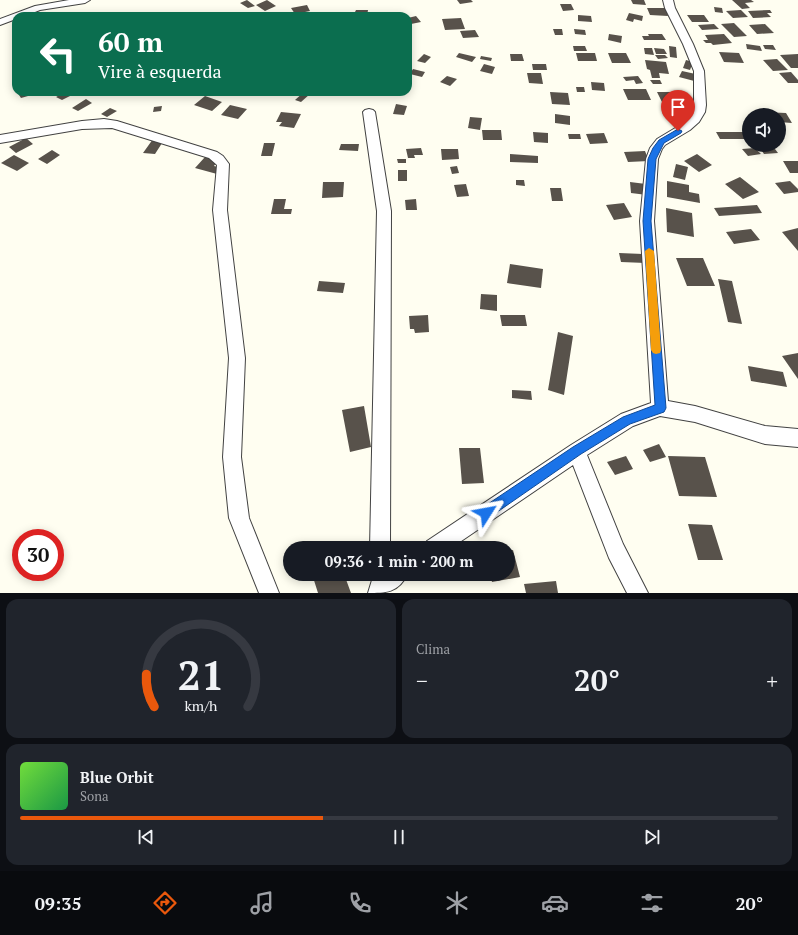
<!DOCTYPE html>
<html lang="pt">
<head>
<meta charset="utf-8">
<style>
	body { margin:0; font-family:"PT Serif",serif; background:#20242c; color:#f1f3f6; height:100vh; display:flex; flex-direction:column; font-size:15px; white-space:nowrap }
	* { box-sizing:border-box; margin:0 }
	p { font-size:13px; color:#9ea1a6 }
	.icon { flex:none; width:22px; height:22px; fill:none; stroke:currentColor; stroke-width:2; stroke-linecap:round; stroke-linejoin:round }
	.map { position:relative; height:593px; overflow:hidden }
	.sheet { display:flex; flex-direction:column; gap:6px; padding:6px; background:#0d0f14; flex:1 }
	.sheet>* { flex:none }
	.banner { position:absolute; left:12px; top:12px; width:400px; height:84px; border-radius:12px; box-shadow:0 2px 10px #0003; background:#0b6e4f; color:#fff; overflow:hidden }
	.tools { position:absolute; left:742px; top:108px; display:grid; gap:8px }
	.tools a { display:grid; place-items:center; width:44px; height:44px; border-radius:50%; background:#171b24; box-shadow:0 2px 10px #0003; font-size:20px }
	.speed { position:absolute; left:12px; top:529px; display:flex; gap:8px; font-size:20px; font-weight:700; text-align:center }
	.speed>* { display:grid; place-content:center; width:52px; height:52px; border-radius:50%; background:#171b24; box-shadow:0 2px 10px #0003; line-height:1 }
	.speed .limit { border:6px solid #d22; background:#fff; color:#111 }
	.pin { position:absolute; display:grid; place-items:center; width:34px; height:34px; color:#fff; margin:-41px -17px; border-radius:50% 50% 50% 0; rotate:-45deg; box-shadow:0 0 4px #0007 }
	.pin .icon { rotate:45deg }
	.me { position:absolute; width:44px; margin:-22px; rotate:56deg; stroke-linejoin:round; filter:drop-shadow(0 0 3px #0008) }
	.turn { display:flex; align-items:center; gap:14px; height:84px; padding:0 20px; font-size:18px }
	.turn .icon { width:52px; height:52px; stroke-width:2.5 }
	.turn b { display:block; font-size:28px; line-height:34px }
	.big { font-size:30px; font-weight:800; line-height:1.1 }
	.sheet .widget { flex:1; display:flex; flex-direction:column; justify-content:center; gap:6px; min-width:0; padding:0 14px; border-radius:12px; background:#20242c }
	.sheet .dial { align-items:center; gap:0 }
	.dial svg { height:104px; overflow:visible; fill:none; stroke:#363941; stroke-width:7; stroke-linecap:round; text-anchor:middle }
	.dial text { fill:#f1f3f6; stroke:none }
	.song { display:flex; align-items:center; gap:12px }
	.cover { width:48px; height:48px; border-radius:6px; background:linear-gradient(135deg,hsl(100 70% 55%),hsl(140 70% 35%)) }
	.played { height:4px; border-radius:2px; background:linear-gradient(90deg,#ea580c 40%,#363941 40%) }
	.keys { display:flex; justify-content:space-around; direction:ltr }
	.heat { display:flex; justify-content:space-between; align-items:center; font-size:22px; direction:ltr }
	.sheet .tiles { flex:1; display:grid; gap:6px; grid-template-columns:1fr 1fr }
	.widget:last-child { grid-column:span 2 }
	.trip { position:absolute; left:283px; top:541px; width:232px; height:40px; border-radius:20px; background:#171b24; box-shadow:0 2px 10px #0003; font-weight:800; line-height:40px; text-align:center }
	.tab-bar { display:flex; height:64px; justify-content:space-around; align-items:center; background:#090b0e; color:#9ea1a6 }
	.tab-bar .icon { width:28px; height:28px }
	.tab-bar .active { color:#ea580c }
	.tab-bar b { font-size:18px; color:#f1f3f6 }
	.map>svg:first-child { display:block }
	.building { fill:#58524b }
	.lines { fill:none; stroke-linecap:round; stroke-linejoin:round }
	.street-casing { stroke:#424242; stroke-width:2 }
	.street { fill:#fff; fill-rule:evenodd }
	.route { fill:#1a73e8; stroke:#114b97 }
	.slow { fill:#f59e0b }
</style>
</head>
<body>
<div class="map">
<svg width="798" height="593" viewBox="0 0 798 593">
	<rect width="100%" height="100%" fill="#fffef1"/>
	<!-- building -->
	<path class="building" d="M247,0L255,6L248,8L240,3Z
		M267,0L276,6L265,11L256,5Z
		M457,0H471L473,2L460,4Z
		M631,0H644L646,5L633,4Z
		M732,0H751L754,2L745,3L750,8L742,9Z
		M560,4H571L574,10L563,11Z
		M307,5L310,11L295,14L291,8Z
		M714,7L722,8L723,13L715,12Z
		M647,8H666L668,16L650,15Z
		M356,10H368L367,16H353Z
		M741,10L748,17L733,18L726,11Z
		M770,10L772,13H767L771,17L753,18L748,11Z
		M289,12L294,16H282L280,15Z
		M629,13L643,16L642,21L634,19L633,22L626,20Z
		M578,15L591,16L592,22L578,21Z
		M687,15H704L709,22H692Z
		M416,16L421,22L411,24L408,21V18Z
		M461,18L465,29L445,30L442,19Z
		M734,23L747,36L734,37L721,24Z
		M714,24L719,29L702,30L698,25Z
		M765,24L774,33L757,34L749,25Z
		M553,29H562L563,35H555Z
		M574,29L585,30L586,35L575,34Z
		M475,30L479,37L463,38L460,31Z
		M609,34L622,36L621,43L608,40Z
		M648,34H662L666,40H644L642,36H649Z
		M724,34L732,43L713,45L711,43H706L703,40H708L705,35Z
		M746,44L760,46L762,51L747,49Z
		M763,45H773L776,50L765,49Z
		M573,46H585L587,51H574Z
		M669,46L676,47L677,58L670,57Z
		M644,48H652L654,55L645,54Z
		M654,48L664,49L667,54H656Z
		M719,52L739,53L744,63L724,62Z
		M459,53L476,57L472,62L456,57Z
		M576,53H595L597,61H578Z
		M608,53H626L631,63H612Z
		M424,54L431,57L425,63L417,61Z
		M510,54H522L524,61H511Z
		M798,54V68H791L780,55Z
		M655,55H665L668,58L658,59Z
		M481,56L492,58L491,61L480,59Z
		M777,59L788,70L773,71L763,60Z
		M645,60L666,62L669,74L659,73L660,78H652L650,70L647,69Z
		M686,60L693,62L690,70L683,68Z
		M484,64L495,67L492,74L480,71Z
		M532,64H546L547,70H533Z
		M413,69L425,72L422,77L410,74Z
		M682,71L700,75L698,82L679,77Z
		M791,72L798,80V83H788L779,73Z
		M527,73H541L543,84L529,83Z
		M447,76L457,79L450,86L440,82Z
		M638,76L643,83L636,84L634,80L626,81L623,77Z
		M650,80H660L662,84H653Z
		M591,82L604,83L605,91L592,90Z
		M576,87H584L585,92H577Z
		M623,89H646L651,100H628Z
		M17,92H34L35,94L21,98Z
		M65,92L72,95L62,100L56,97Z
		M304,92L310,94L301,102L295,100Z
		M550,92L568,93L570,105L552,104Z
		M657,92H674L680,101L662,102Z
		M205,96L222,102L212,111L194,105Z
		M86,99L92,103L78,111L72,108Z
		M396,104L407,106L404,115L393,114Z
		M230,105L247,109L238,119L221,115Z
		M162,106L161,111L153,112L154,107Z
		M673,106L690,107L692,113L675,112Z
		M110,108L117,111L107,117L101,114Z
		M281,112L301,114L294,128L279,126L282,122H276Z
		M761,112L786,113L792,123L779,122V115H763Z
		M555,114L570,116V125L555,123Z
		M470,117L482,118L480,130L468,128Z
		M482,130H501L502,140H483Z
		M533,132L548,133V143L534,142Z
		M716,132H743L748,139H720Z
		M604,133L608,143L590,144L586,134Z
		M568,134H580L581,139H569Z
		M26,138L33,144L16,153L9,147Z
		M153,139L164,140L155,154L143,153Z
		M264,143H275L272,156H261Z
		M341,144H359L358,151L339,150Z
		M758,145H772L778,153L764,154Z
		M421,148L423,155H414L415,158H408L406,149Z
		M755,148L761,154L748,156L742,149Z
		M441,149H458L459,159L442,160Z
		M52,150L60,155L47,164L38,159Z
		M645,151L649,161L628,162L624,152Z
		M510,154L538,156V163L510,162Z
		M697,154L712,165L699,172L684,161Z
		M14,155L29,163L17,171L1,163Z
		M205,157L218,160L214,166L222,168L217,174L195,168Z
		M397,159H406V163H398Z
		M783,161H798V173H790Z
		M676,164L688,167L685,180L673,177Z
		M457,166L459,173L452,174L450,167Z
		M398,170H407V181H398Z
		M740,177L759,192L743,199L725,184Z
		M516,180H524L525,186L516,185Z
		M667,181L689,185V192L699,194L700,203L667,197Z
		M790,181L798,189V192L784,194L775,183Z
		M323,182H344L343,197L322,198Z
		M630,182L646,184L647,195L631,193Z
		M466,184L469,196L457,197L454,185Z
		M550,188H561L563,201H552Z
		M274,199H286L284,209H292L291,214H271Z
		M416,199L417,210H406L405,200Z
		M624,203L632,217L614,220L606,205Z
		M757,205L762,213L719,216L714,208Z
		M666,208L692,213L694,237L667,232Z
		M798,228V251L782,232Z
		M751,229L760,240L734,244L726,232Z
		M619,253L643,254L646,263L621,262Z
		M676,258H703L715,286H687Z
		M510,264L543,269L541,288L507,283Z
		M718,279L732,281L742,324L728,322Z
		M319,281L345,283L343,293L317,291Z
		M481,294L497,295V311L480,309Z
		M428,315L429,332L415,333L414,329H410L409,316Z
		M500,315H525L527,326H502Z
		M558,332L573,336L564,395L548,390Z
		M798,353V379L782,356Z
		M748,366L783,372L787,387L751,381Z
		M512,390L531,391L532,400L512,398Z
		M364,406L371,447L350,452L342,410Z
		M659,444L666,457L650,462L643,450Z
		M459,448H480L484,483L462,484Z
		M626,456L633,469L615,475L607,462Z
		M668,456L705,457L717,497L679,496Z
		M688,524L712,525L723,560H698Z
		M513,550L520,577L492,582L490,574H508V551Z
		M312,574H344L351,593H318Z
		M556,581L558,593H526L524,584Z"/>
	<g class="lines">
		<!-- street casing -->
		<g class="street-casing">
			<path id="street" d="M69,0H90L85,3L40,10L25,16H16V19L0,25V19L35,6Z
				M663,0H673L675,8L693,44L704,71L706,105L705,112L699,122L690,130L665,145L662,149L658,159L654,221L668,401L695,406L765,426L798,429V447L765,444L695,422L660,416L633,426L587,455L623,544L648,593H627L609,558L573,465L451,548H424L427,541L571,445L621,414L651,403L640,221L646,159L650,148L657,139L682,124L691,117L694,105V71L683,44L665,8Z
				M369,109L373,110L375,112L391,211L390,548H370L377,211L363,112L365,110Z
				M104,119L117,121L217,152L223,156L229,164L227,210L245,358L241,457L249,518L279,593H259L229,518L223,457L229,358L213,210L217,165L209,158L112,128L82,129L0,143V135L82,121Z
				M380,574H407C399,593 385,593 368,593L372,580Z"/>
		</g>
		<!-- street -->
		<use href="#street" class="street"/>
	</g>
	<!-- route -->
	<path class="route" d="M678,129L682,131L681,133L664,143L656,159L651,221L666,408L664,412L630,424L581,454L490,517L486,518L482,517L480,513L482,508L573,447L623,417L655,405L643,221L648,159L653,148L659,140Z"/>
	<!-- slow -->
	<path class="slow" d="M649,248L654,251L661,350L660,353L656,354L653,353L651,350L645,251Z"/>
</svg>
<div class="tools">
<a><svg class="icon" aria-label="sound" viewBox="0 0 24 24"><path d="M4 9h4l5-4v14l-5-4H4zM17 9q2 3 0 6"/></svg></a>
</div>
<div class="speed"><div class="limit">30</div></div>
<div class="pin" style="left:678px;top:131px;background:#d93025"><svg class="icon" aria-label="arrive" viewBox="0 0 24 24"><path d="M6 21V4h12l-3 4 3 4H6"/></svg></div>
<svg class="me" style="left:486px;top:513px" viewBox="-20 -20 40 40"><path d="M0-17L14 15 0 8-14 15z" fill="#1a73e8" stroke="#fff" stroke-width="4"/></svg>
<div class="trip">09:36 · 1 min · 200 m</div>
<div class="banner">
<div class="turn"><svg class="icon" aria-label="left" viewBox="0 0 24 24"><path d="M17 20v-9H6M10 6l-5 5 5 5"/></svg><div><b>60 m</b>Vire à esquerda</div></div>
</div>
</div>
<section class="sheet">
<div class="tiles">
<div class="widget dial"><svg viewBox="0 0 100 80">
<path d="M14 69A42 42 0 1 1 86 69"/>
<path d="M14 69A42 42 0 0 1 8 44" stroke="#ea580c"/>
<text x="50" y="56" font-size="32" font-weight="700">21</text>
<text x="50" y="72" font-size="11">km/h</text>
</svg></div>
<div class="widget"><p>Clima</p>
<div class="heat"><a>−</a><b class="big">20°</b><a>+</a></div>
</div>
<div class="widget">
<div class="song"><i class="cover"></i><div><b>Blue Orbit</b><p>Sona</p></div></div>
<div class="played"></div>
<div class="keys"><svg class="icon" aria-label="previous" viewBox="0 0 24 24"><path d="M18 5L8 12l10 7zM5 5v14"/></svg><svg class="icon" aria-label="pause" viewBox="0 0 24 24"><path d="M8 5v14M16 5v14"/></svg><svg class="icon" aria-label="next" viewBox="0 0 24 24"><path d="M6 5l10 7-10 7zM19 5v14"/></svg></div>
</div>
</div>
</section>
<nav class="tab-bar">
<b>09:35</b>
<svg class="icon active" aria-label="directions" viewBox="0 0 24 24"><path d="M12 3l9 9-9 9-9-9zM9 14v-3h6M13 9l2 2-2 2"/></svg>
<svg class="icon" aria-label="music" viewBox="0 0 24 24"><path d="M9 18V5l10-2v13"/><circle cx="6" cy="18" r="3"/><circle cx="16" cy="16" r="3"/></svg>
<svg class="icon" aria-label="phone" viewBox="0 0 24 24"><path d="M5 4h4l2 5-3 2q2 4 5 5l2-3 5 2v4C11 20 4 13 5 4z"/></svg>
<svg class="icon" aria-label="climate" viewBox="0 0 24 24"><path d="M12 3v18M4 7l16 10M4 17L20 7"/></svg>
<svg class="icon" aria-label="car" viewBox="0 0 24 24"><path d="M5 17H2v-5l4-1 3-4h7l3 4 3 1v5h-3M9 17h6M6 11h13"/><circle cx="7" cy="17" r="2"/><circle cx="17" cy="17" r="2"/></svg>
<svg class="icon" aria-label="filters" viewBox="0 0 24 24"><path d="M4 7h16M4 17h16"/><circle cx="9" cy="7" r="2"/><circle cx="15" cy="17" r="2"/></svg>
<b>20°</b>
</nav>
</body>
</html>
